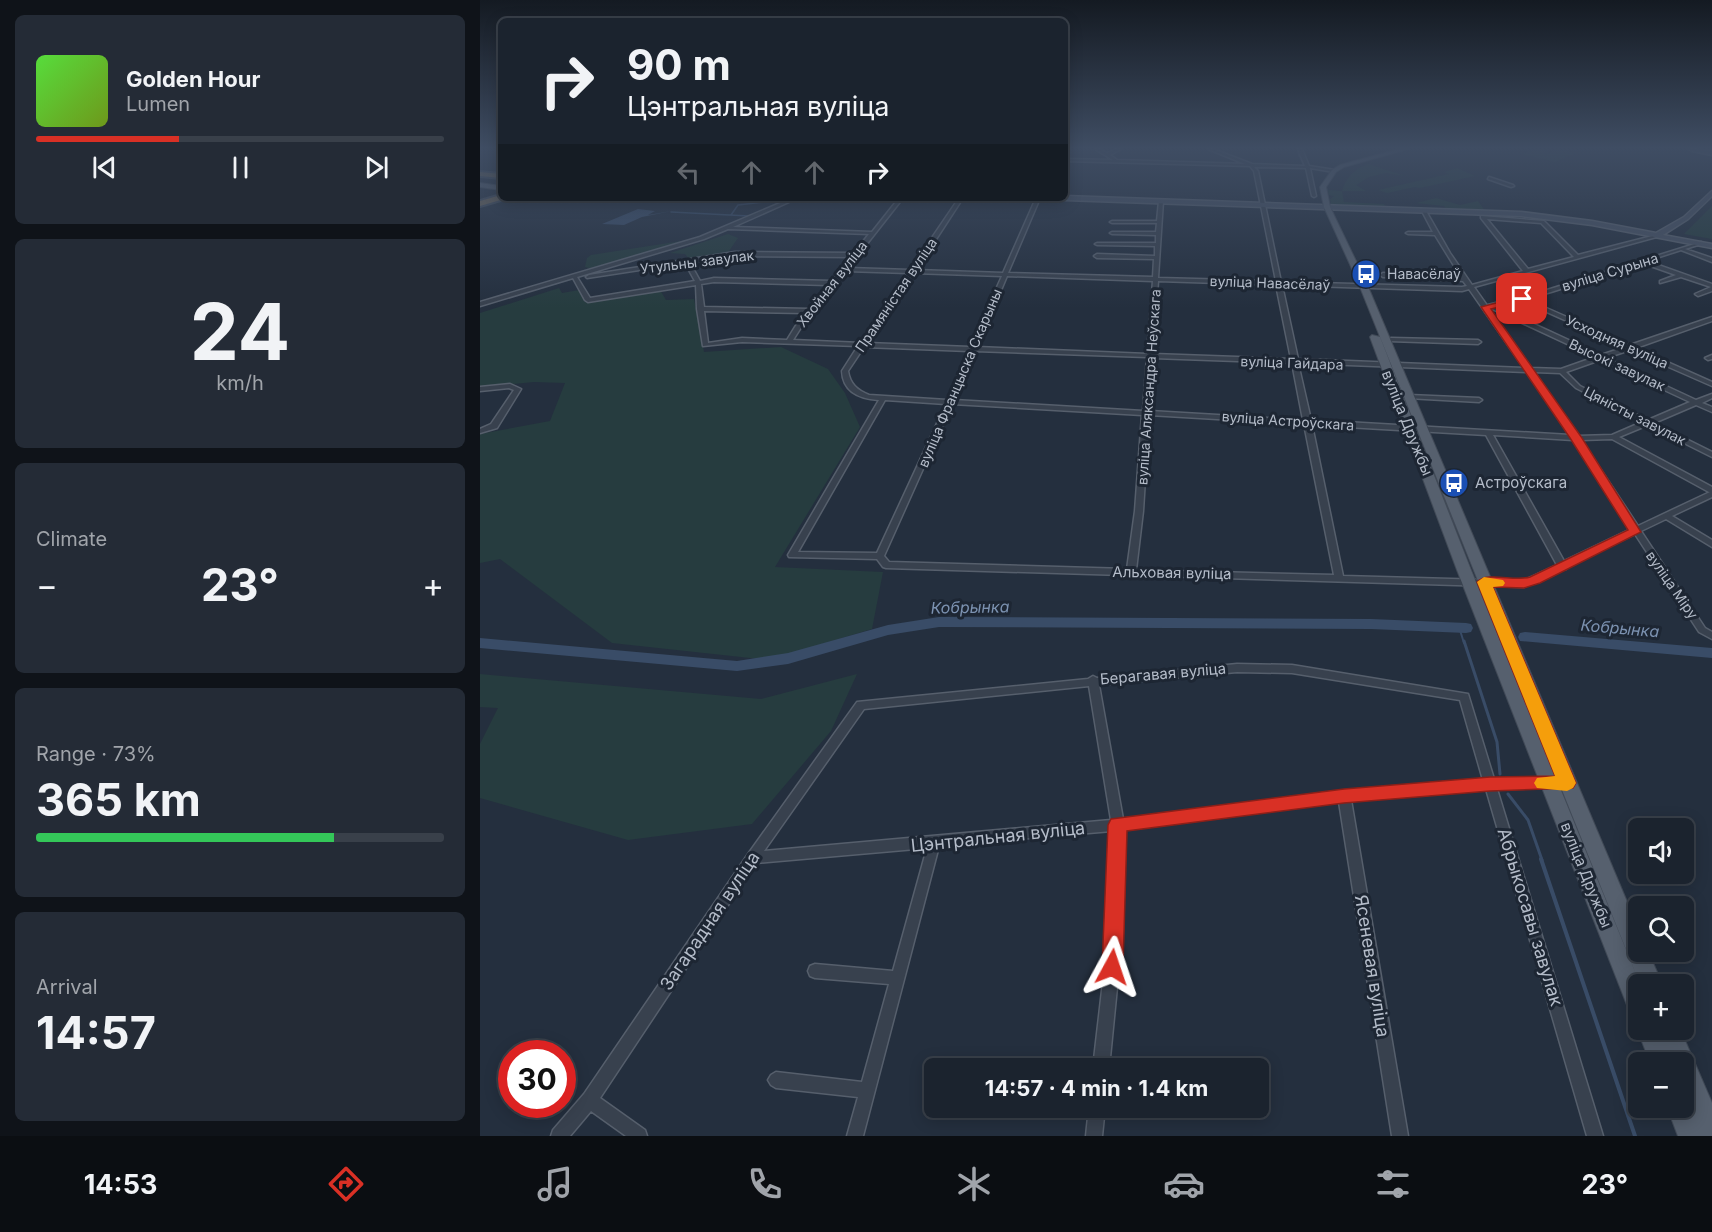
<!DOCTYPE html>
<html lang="en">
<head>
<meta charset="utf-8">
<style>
	body { margin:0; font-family:Inter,sans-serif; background:#242b36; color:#f1f3f6; height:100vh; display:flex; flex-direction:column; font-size:22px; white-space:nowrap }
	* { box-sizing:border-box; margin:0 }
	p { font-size:20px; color:#a0a4aa }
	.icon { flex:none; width:33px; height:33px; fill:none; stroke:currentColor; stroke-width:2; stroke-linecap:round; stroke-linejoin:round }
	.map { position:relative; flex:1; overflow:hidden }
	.details { display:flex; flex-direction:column; gap:15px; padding:15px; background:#0f1319; width:480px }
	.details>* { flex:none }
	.guide { position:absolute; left:18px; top:18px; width:570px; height:183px; border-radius:9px; box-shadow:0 3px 15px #0003,0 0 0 2px #39404a; background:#1b232e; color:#f1f3f6; overflow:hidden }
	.buttons { position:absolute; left:1148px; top:818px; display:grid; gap:12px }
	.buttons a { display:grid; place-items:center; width:66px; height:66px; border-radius:9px; background:#1b232e; box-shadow:0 3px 15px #0003,0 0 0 2px #39404a; font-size:30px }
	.speed { position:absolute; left:18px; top:1040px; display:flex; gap:12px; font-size:30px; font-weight:700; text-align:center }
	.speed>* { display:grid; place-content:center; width:78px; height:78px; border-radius:50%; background:#1b232e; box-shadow:0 3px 15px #0003,0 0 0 2px #39404a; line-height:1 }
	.speed .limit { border:9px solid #d22; background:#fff; color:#111 }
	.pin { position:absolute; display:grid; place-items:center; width:51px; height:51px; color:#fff; margin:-26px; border-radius:12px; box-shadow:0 3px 9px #0006 }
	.me { position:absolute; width:66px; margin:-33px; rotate:5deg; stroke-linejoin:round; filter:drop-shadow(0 0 4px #0008) }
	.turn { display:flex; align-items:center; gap:21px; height:126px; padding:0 30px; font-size:27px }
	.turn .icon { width:78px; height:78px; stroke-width:2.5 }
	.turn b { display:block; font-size:42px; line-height:51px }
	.lanes { display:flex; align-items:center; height:57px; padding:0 30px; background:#0003; justify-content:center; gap:30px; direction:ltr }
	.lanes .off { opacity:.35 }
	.big { font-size:45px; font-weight:700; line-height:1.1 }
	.details .card { flex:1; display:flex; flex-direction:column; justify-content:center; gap:9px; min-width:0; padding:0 21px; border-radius:9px; background:#242b36 }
	.details .dial { align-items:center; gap:0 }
	.dial b { font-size:78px; line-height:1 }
	.song { display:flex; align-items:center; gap:18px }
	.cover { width:72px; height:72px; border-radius:9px; background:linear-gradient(135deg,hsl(110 70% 55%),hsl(80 70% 35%)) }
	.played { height:6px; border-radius:3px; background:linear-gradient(90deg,#d93025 35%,#39404a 35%) }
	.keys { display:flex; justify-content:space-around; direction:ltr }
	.heat { display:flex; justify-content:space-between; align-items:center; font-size:33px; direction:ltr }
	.charge { height:9px; border-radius:4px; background:linear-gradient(90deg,#34c759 73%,#39404a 0) }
	.trip { position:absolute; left:444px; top:1058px; width:345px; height:60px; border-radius:9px; background:#1b232e; box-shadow:0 3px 15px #0003,0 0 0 2px #39404a; font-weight:700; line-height:60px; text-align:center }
	.tabs { display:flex; height:96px; justify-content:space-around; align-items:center; background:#0b0e12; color:#a0a4aa }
	.tabs .icon { width:42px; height:42px }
	.tabs .on { color:#d93025 }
	.tabs b { font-size:27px; color:#f1f3f6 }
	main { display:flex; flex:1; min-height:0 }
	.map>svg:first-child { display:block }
	.green { fill:#263c3f }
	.water { fill:#394c67 }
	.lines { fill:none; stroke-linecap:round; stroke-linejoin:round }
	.stream-far3 { stroke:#394c67; stroke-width:1.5 }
	.stream-far2 { stroke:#394c67; stroke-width:2 }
	.stream-far1 { stroke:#394c67; stroke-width:3 }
	.stream { stroke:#394c67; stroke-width:4 }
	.river { fill:#394c67; fill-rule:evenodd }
	.street-casing { stroke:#565f6c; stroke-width:3 }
	.secondary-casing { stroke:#565f6c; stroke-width:3 }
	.primary-casing { stroke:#414a57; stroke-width:2 }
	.highway-casing { stroke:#434c59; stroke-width:4 }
	.street { fill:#38414e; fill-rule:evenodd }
	.secondary { fill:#465061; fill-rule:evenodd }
	.primary { fill:#56606e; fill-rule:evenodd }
	.highway { fill:#746855; fill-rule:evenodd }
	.route { fill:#d93025; stroke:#8d1f18; stroke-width:1.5 }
	.slow { fill:#f59e0b }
	.labels { text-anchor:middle; stroke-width:6; stroke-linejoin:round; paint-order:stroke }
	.far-street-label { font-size:14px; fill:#b4bcc9; stroke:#1d2633 }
	.far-poi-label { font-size:14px; fill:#b4bcc9; stroke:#1d2633; text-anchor:start }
	.street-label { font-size:15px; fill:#b4bcc9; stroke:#1d2633 }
	.poi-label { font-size:15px; fill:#b4bcc9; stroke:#1d2633; text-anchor:start }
	.water-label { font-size:16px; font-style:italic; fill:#7c92b1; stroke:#1d2633 }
	.near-street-label { font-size:18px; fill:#b4bcc9; stroke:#1d2633 }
</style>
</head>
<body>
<main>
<section class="details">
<div class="card">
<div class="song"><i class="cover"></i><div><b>Golden Hour</b><p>Lumen</p></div></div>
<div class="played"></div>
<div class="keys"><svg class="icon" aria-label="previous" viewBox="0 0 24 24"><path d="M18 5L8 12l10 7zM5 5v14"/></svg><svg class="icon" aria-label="pause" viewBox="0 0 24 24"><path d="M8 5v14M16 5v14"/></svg><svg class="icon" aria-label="next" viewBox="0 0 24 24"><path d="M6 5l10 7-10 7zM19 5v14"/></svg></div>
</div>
<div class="card dial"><b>24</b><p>km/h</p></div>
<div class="card"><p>Climate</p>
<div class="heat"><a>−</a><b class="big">23°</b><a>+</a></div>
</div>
<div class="card"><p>Range · 73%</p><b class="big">365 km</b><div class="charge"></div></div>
<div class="card"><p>Arrival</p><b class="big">14:57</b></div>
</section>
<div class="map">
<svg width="1232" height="1136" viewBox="0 0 1232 1136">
	<rect width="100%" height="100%" fill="#242f3e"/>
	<!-- green -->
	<path class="green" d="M1057,149L1072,150L1065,152L1066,153L1061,157L1078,149L1096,153L1075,162L1042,154Z
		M888,164L925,176L906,173L889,177L876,185L886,191H862L864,202L904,204L906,208L851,204L850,199L854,196L849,195L848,190L862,191C866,177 874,170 888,164Z
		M977,168L995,176L940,188L935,187L907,193L898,190L969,174L964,172Z
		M956,198L980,205L998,201L1005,211L967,210L964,206L936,203Z
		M1232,206V239L1204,234Z
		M248,234L258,238L247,254L210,260L205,254L190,253Z
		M214,239L113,269L105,267L107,258L111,255Z
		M79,288L82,293L99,290L105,302L180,290L186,300L214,299L224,352L301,347L348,369L365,393L380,427L295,567L403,572L392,629L289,660L132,643L20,559L0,563V434L70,421L85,383L54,382L0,387V313Z
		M0,674L281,699L377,674L351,731L272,824L148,840L0,798V744L18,708L0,707Z"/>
	<!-- water -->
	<path class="water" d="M158,209L175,211L168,215L192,211L162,217L144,225L122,224Z"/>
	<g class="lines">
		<!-- stream-far3 -->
		<path class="stream-far3" d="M818,152L819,156
			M820,157L824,166
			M191,212L269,216
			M251,215L258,205L294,201"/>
		<!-- stream-far2 -->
		<path class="stream-far2" d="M979,627L984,643"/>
		<!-- stream-far1 -->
		<path class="stream-far1" d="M984,641L1017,742L1020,774
			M1028,794L1048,820L1062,860"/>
		<!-- stream -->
		<path class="stream" d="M1061,859L1155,1136"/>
		<!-- river -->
		<path class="river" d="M459,617L891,619L986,623L991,624L993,628L991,632L986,633L891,629L459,627L408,635L308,664L257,671L0,648V638L257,661L308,653L408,625Z
			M1045,632L1232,648V658L1040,641L1038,637L1040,633Z"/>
		<!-- street casing -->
		<g class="street-casing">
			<path id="street" d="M615,149H619L627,153L636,149H641L630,155L637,160L765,164L728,149H733L772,164L825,166L818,149H822L829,166L855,170L854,172L830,168L836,196L834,197L832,196L826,168L774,167L778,171L801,282L982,287L987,286L983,281L903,277L900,275L903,273L981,277L955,235L928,234L926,233L928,232H953L942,211L944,210L946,211L970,253L992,285L1043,271L1001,218V216L1064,221L1098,255L1180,234V236L994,287L1051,368L1081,369L1115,357L1008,307V305L1067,290L1221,242V244L1205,249L1232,258V262L1201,250L1167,261L1232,284V291L1218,296L1215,294L1231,287L1201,277L1180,283V281L1196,275L1162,263L1071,292L1046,299L1150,345L1232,317V321L1156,348L1232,382V386L1150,350L1126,358L1216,400L1232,394V398L1222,403L1232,407V412L1216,405L1174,423L1232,452V457L1168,425L1139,437L1232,487V497L1192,516L1232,540V547L1186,519L1161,531L1225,628L1232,632V639L1219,632L1155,534L1087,567L1086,569H1082L1044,587L406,568L403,567L397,559L309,557L308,555L399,400C380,399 363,392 362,371L378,346L262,342L223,346L217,309L216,285L108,302L105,300L93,278L0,306V302L220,237L312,198H318L253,227L392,232L419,198H423L368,268L430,270L479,198H483L436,270L523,273L556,198H560L528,273L673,277L674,259L617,258L614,256L617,254L675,256V246L617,245L615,244L617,243H676V235L632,234L630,233L632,232H676L677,223H632L630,222L632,221H677L679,201L681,200L683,201L678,278L796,281L774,171L770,166L585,161V159L633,160ZM1007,219L1061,223L1094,257L1048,269ZM248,229L389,234L374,253L255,252L109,275L106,277L107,278L205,263L215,281L110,298L97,277L224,239ZM255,256L372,257L352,281L234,278L220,281L210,263ZM366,271L428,273L381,343L313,340L320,329ZM433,273L522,276L490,347L387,343ZM527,276L673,281L667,354L497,347ZM678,281L796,285L811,359L673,354ZM234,282L349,285L329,309L224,307L221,284ZM802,285L982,291L989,289L1044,368L818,359ZM1040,300L1145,347L1121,355L1015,306ZM224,311L326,313L315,327L307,340L262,338L228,343ZM384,347L489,351L467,400L389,395C377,390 370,384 368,371ZM495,351L667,357L663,411L474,400ZM673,358L812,363L823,420L670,411ZM1120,360L1210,402L1168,420L1100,386L1086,372ZM818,363L1047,372L1090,435L831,420ZM1054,372L1080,373L1096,388L1162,422L1132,435L1098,436ZM405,400L466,404L397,553L318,552ZM472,404L662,415L655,511L647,569L409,562L404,556ZM669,415L824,424L854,575L656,570L663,511ZM832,425L1006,435L1077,565L1043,581L863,576ZM1013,435L1093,440L1151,529L1084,561ZM1132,439L1229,492H1230L1158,526L1101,440Z
				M1009,177L1033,185L1034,186L1031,187L1008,179Z
				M911,338L998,340L1001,342L998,344L909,341L908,340Z
				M1232,355V359L1228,360L1225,358Z
				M30,384L41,389L17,428L0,433V429L11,424L34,390L29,388L0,391V387Z
				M929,395L999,398L1002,400L999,402L927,398L926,397Z
				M757,664L812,665L988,694L1014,779L1072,778L1076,780L1078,783L1076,786L1072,788L1017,789L1123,1136H1107L1006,789L871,800L928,1136H912L859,802L644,829L641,947L629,1068H613L627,947L632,831L459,846L383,1136H367L378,1097L296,1088L291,1085L288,1080L291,1075L296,1072L382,1082L409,984L335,978L330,976L328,971L330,966L335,964L413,971L447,848L276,863L120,1098L165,1130L167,1136H146L111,1111L90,1136H71L73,1130L104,1094L268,854L377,702L608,679L613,676L617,678ZM757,672L812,673L980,700L1003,780L864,791L643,819L619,685ZM609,686L631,820L284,851L384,709Z
				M609,1107H625L622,1136H606Z"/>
		</g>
		<!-- secondary casing -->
		<g class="secondary-casing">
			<path id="secondary" d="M1209,149L1232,151V155L1212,151Z
				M1232,191V196L1208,219L1183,235L1232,244V248L1112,225L1041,216L585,200L582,198H585V196L1041,212L1112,221L1176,233L1204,217Z"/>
		</g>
		<!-- primary casing -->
		<g class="primary-casing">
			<path id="primary" d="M919,149H928L864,167L856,172L846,187L850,207L886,282L1158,928V951H1168L1182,984H1160L878,282L844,207L840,187L852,170L860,165Z
				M0,183L21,186V190L0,187Z
				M119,198H152L149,200H122Z
				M892,335L900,337L991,570L1160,984H1158V1016L1150,1013L1147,1005L977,570L890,337Z
				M1158,1026V1029H1200L1232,1103V1136H1198L1187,1107H1203V1097L1207,1098L1203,1090V1062H1170L1157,1029Z"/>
		</g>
		<!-- highway casing -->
		<g class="highway-casing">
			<path id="highway" d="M0,172L21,174V178L0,176Z
				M21,195L24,199L0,206V201Z"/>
		</g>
		<!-- street -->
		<use href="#street" class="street"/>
		<!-- secondary -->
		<use href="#secondary" class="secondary"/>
		<!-- primary -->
		<use href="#primary" class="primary"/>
		<!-- highway -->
		<use href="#highway" class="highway"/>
	</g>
	<!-- sky -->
	<linearGradient id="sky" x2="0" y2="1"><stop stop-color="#141a22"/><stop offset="0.48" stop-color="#3f4d63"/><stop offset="1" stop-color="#3f4d63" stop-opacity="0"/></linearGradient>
	<rect width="1232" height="308" fill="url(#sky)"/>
	<!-- route -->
	<path class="route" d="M1042,296L1045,301L1011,309L1102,438L1161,532L1060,583L1044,588L1013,587L1096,783L1093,788L1010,791L864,803L647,831L643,967L640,974L632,977L625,974L622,967L628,825L631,819L864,789L1010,777L1075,776L997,582C1007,571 1035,582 1050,577L1148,530L1090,438L1001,307Z"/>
	<!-- slow -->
	<path class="slow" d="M1004,577L1023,580L1025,583L1023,586L1013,587L1096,783L1093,788L1087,791L1057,788L1054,783L1057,778L1075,776L997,582Z"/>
	<!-- icons -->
	<defs>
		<g id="bus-disc" transform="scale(1.5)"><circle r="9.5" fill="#1a4fb4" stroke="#1d2633"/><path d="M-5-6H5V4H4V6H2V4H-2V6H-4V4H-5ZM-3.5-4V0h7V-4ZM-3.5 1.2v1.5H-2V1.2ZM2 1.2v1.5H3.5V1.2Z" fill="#fff"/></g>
	</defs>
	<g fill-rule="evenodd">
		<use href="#bus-disc" x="886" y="274"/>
		<use href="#bus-disc" x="974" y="483"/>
	</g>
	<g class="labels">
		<!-- far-street labels -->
		<g class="far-street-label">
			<text transform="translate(217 262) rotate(-7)" y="5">Утульны завулак</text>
			<text transform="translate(1130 272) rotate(-17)" y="5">вуліца Сурына</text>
			<text transform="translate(790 283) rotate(2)" y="5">вуліца Навасёлаў</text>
			<text transform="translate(352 284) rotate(-52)" y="5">Хвойная вуліца</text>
			<text transform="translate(416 295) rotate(-56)" y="5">Прамяністая вуліца</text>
			<text transform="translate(1137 342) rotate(24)" y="5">Усходняя вуліца</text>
			<text transform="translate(812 363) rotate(2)" y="5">вуліца Гайдара</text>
			<text transform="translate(1137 365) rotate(25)" y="5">Высокі завулак</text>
			<text transform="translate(480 378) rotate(-67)" y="5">вуліца Францыска Скарыны</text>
			<text transform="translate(669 387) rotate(-86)" y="5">вуліца Аляксандра Неўскага</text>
			<text transform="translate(1155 416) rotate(27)" y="5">Цяністы завулак</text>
			<text transform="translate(808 421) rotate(4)" y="5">вуліца Астроўскага</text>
			<text transform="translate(1192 585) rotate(55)" y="5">вуліца Міру</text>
		</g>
		<!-- far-poi labels -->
		<g class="far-poi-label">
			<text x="907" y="279">Навасёлаў</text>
		</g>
		<!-- street labels -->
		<g class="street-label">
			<text transform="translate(927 423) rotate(68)" y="5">вуліца Дружбы</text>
			<text transform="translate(692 573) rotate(1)" y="5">Альховая вуліца</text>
			<text transform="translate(683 674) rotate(-5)" y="5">Берагавая вуліца</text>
			<text transform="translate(1106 875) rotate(68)" y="5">вуліца Дружбы</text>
		</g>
		<!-- poi labels -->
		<g class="poi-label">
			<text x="995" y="488">Астроўскага</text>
		</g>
		<!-- water labels -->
		<g class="water-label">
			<text transform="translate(490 607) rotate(-1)" y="6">Кобрынка</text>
			<text transform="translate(1140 628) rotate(5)" y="6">Кобрынка</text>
		</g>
		<!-- near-street labels -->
		<g class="near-street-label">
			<text transform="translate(518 837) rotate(-6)" y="6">Цэнтральная вуліца</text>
			<text transform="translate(1050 917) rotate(73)" y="6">Абрыкосавы завулак</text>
			<text transform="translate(230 921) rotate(-56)" y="6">Загарадная вуліца</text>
			<text transform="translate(892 966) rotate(81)" y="6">Ясеневая вуліца</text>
		</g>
	</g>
</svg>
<div class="buttons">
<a><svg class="icon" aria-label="sound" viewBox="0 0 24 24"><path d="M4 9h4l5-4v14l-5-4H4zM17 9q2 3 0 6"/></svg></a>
<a><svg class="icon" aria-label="search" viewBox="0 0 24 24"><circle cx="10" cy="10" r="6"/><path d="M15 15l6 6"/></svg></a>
<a>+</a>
<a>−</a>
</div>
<div class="speed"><div class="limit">30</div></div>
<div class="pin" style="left:1042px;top:299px;background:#d93025"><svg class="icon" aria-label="arrive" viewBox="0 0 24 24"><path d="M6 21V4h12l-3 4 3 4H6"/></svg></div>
<svg class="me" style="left:632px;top:967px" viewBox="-20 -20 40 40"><path d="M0-17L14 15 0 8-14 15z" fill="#d93025" stroke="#fff" stroke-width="4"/></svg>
<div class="trip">14:57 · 4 min · 1.4 km</div>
<div class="guide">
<div class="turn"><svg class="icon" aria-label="right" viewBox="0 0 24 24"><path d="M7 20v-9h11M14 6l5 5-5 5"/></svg><div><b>90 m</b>Цэнтральная вуліца</div></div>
<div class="lanes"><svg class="icon off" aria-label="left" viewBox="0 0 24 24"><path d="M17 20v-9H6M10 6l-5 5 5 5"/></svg><svg class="icon off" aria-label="ahead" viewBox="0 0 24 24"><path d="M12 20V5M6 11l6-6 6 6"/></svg><svg class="icon off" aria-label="ahead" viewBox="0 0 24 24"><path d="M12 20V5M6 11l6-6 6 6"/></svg><svg class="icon" aria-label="right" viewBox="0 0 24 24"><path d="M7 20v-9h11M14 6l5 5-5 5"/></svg></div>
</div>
</div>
</main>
<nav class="tabs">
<b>14:53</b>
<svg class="icon on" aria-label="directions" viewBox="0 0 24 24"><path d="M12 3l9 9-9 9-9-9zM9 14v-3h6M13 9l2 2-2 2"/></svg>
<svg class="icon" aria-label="music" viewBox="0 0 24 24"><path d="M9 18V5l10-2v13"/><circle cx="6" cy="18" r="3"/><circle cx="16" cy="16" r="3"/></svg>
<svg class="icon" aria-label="phone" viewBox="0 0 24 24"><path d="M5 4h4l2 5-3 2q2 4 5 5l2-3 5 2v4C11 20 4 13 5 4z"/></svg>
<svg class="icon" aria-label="climate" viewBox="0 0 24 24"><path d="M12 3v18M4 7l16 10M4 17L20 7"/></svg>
<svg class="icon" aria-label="car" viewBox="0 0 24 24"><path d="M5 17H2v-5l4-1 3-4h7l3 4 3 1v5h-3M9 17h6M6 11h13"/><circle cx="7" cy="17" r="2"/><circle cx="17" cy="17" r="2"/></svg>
<svg class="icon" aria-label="filters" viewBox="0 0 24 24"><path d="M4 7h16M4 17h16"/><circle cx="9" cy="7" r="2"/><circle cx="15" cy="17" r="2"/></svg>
<b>23°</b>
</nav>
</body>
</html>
